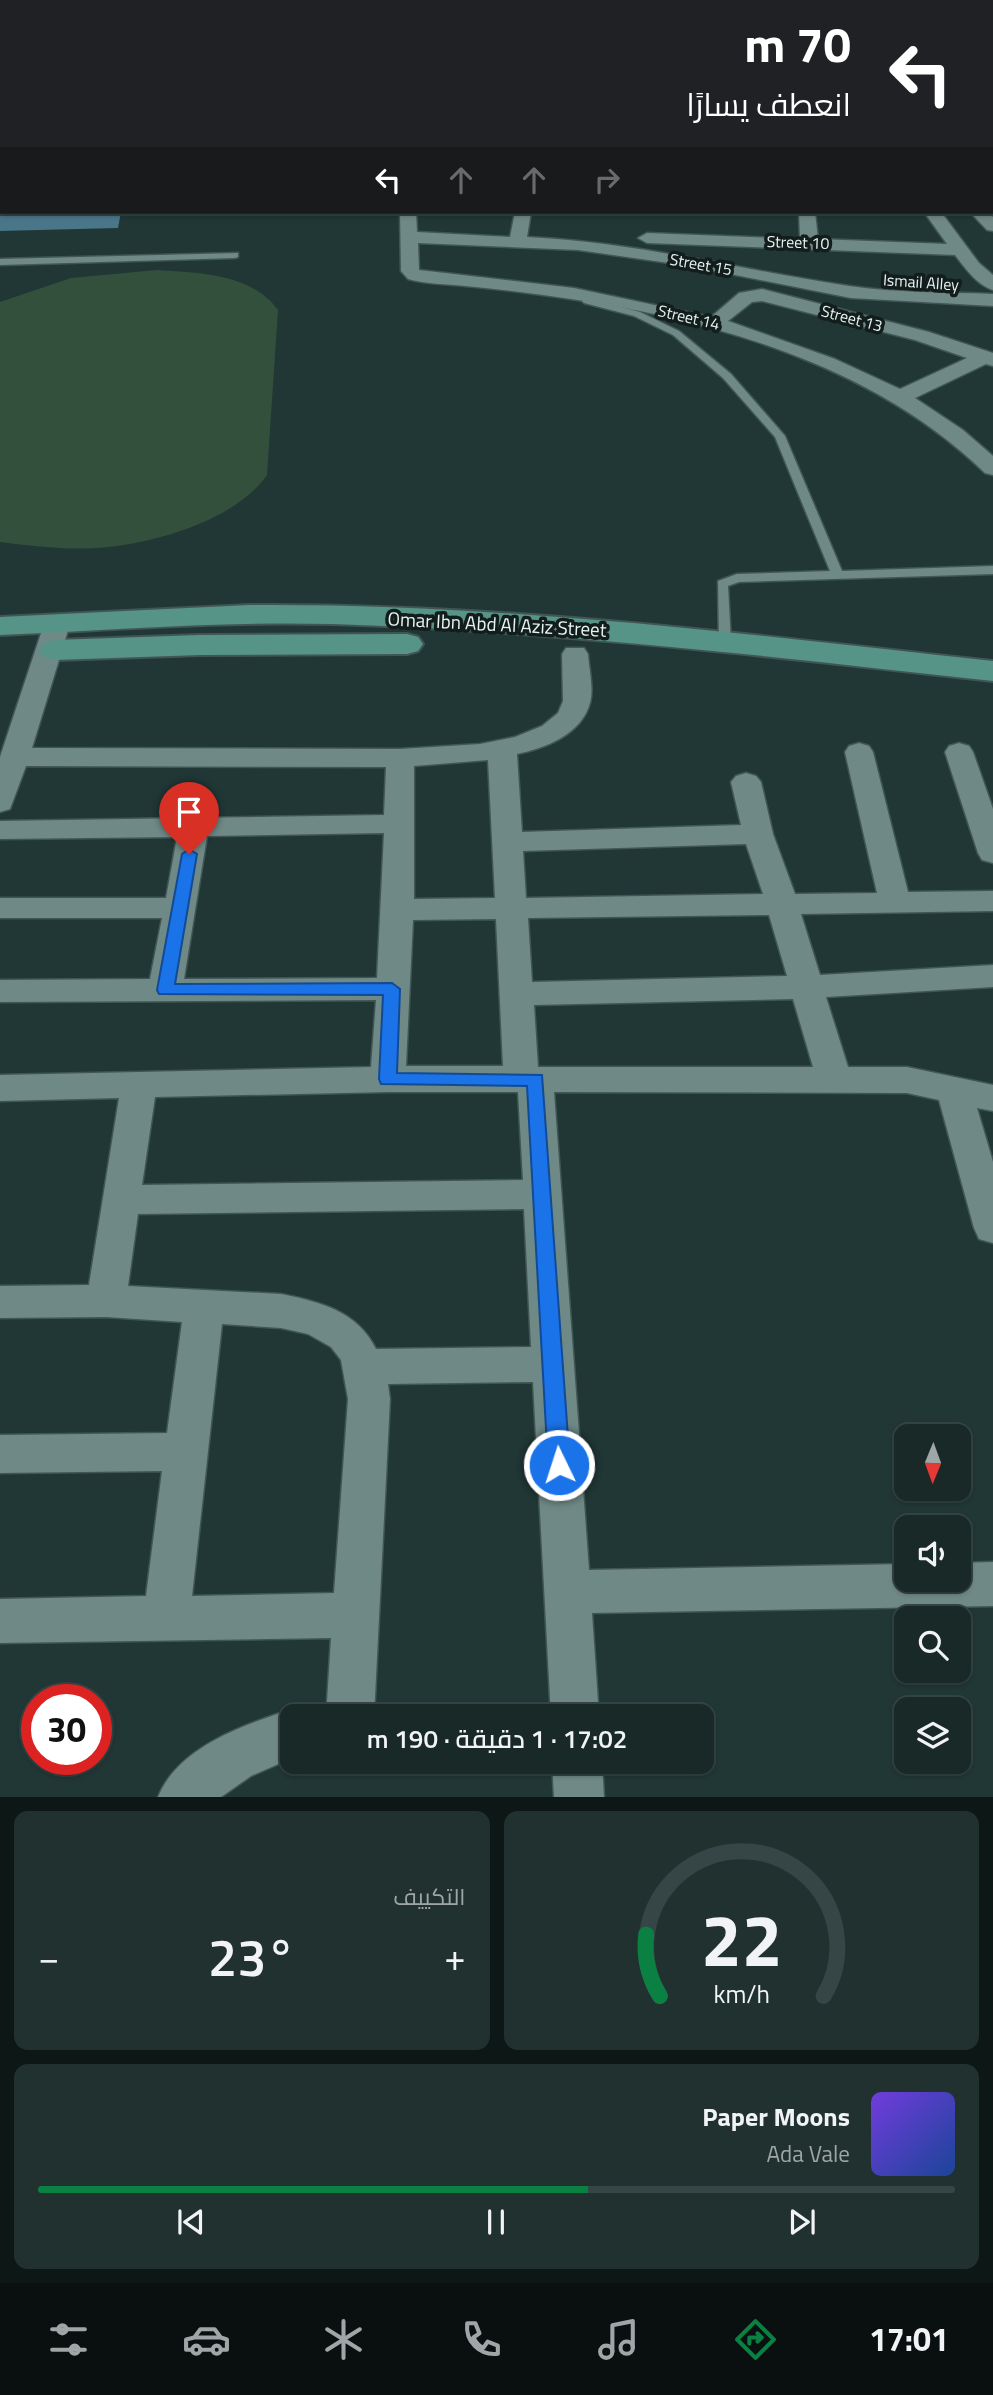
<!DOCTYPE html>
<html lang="ar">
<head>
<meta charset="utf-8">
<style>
	body { margin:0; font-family:"Titillium Web",Cairo,sans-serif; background:#213130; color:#f1f3f6; direction:rtl; height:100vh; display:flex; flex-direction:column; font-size:26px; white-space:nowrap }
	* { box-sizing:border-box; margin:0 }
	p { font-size:23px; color:#9fa6a8 }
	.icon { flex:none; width:38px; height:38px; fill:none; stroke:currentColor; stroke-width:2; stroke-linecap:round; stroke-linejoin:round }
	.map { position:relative; height:1797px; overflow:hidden; direction:ltr }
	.panel { display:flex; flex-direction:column; gap:14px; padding:14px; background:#0d1716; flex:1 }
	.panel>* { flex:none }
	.hud { position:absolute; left:0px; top:0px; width:994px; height:214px; box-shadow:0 2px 5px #0004,0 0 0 2px #364545; direction:rtl; background:#202124; color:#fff; overflow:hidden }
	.needle { width:46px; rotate:181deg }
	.controls { position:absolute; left:894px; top:1424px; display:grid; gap:14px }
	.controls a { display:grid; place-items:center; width:77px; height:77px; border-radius:14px; background:#182928; box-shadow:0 2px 5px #0004,0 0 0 2px #364545; font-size:35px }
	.speed { position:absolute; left:21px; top:1684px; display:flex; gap:14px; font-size:35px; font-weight:700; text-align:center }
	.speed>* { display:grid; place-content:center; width:91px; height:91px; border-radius:50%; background:#182928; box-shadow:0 2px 5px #0004,0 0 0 2px #364545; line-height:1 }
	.speed .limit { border:10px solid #d22; background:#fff; color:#111 }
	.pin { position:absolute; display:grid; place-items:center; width:60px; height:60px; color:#fff; margin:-72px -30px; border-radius:50% 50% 50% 0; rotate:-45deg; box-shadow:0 0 7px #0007 }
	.pin .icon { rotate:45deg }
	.me { position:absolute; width:77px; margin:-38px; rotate:356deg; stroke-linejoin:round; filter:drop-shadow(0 0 5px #0008) }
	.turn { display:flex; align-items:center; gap:24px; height:147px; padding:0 28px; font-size:32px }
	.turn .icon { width:91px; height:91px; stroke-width:2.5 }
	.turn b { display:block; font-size:49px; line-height:60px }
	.lanes { display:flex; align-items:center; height:66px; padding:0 28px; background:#0003; justify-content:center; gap:35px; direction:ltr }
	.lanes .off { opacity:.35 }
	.big { font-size:52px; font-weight:600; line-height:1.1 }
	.panel .widget { flex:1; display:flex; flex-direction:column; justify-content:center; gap:10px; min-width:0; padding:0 24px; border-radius:14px; background:#213130 }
	.panel .dial { align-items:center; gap:0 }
	.dial svg { height:182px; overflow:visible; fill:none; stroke:#364545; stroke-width:7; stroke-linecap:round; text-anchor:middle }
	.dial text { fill:#f1f3f6; stroke:none }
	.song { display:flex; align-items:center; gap:21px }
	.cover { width:84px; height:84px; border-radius:10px; background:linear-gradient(135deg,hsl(260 70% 55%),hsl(220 70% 35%)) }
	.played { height:7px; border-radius:4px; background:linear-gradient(90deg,#0b8043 60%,#364545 60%) }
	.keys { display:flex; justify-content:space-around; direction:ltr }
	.heat { display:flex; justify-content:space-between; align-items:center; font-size:38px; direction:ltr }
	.panel .tiles { flex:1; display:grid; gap:14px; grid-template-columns:1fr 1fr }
	.widget:last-child { grid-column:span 2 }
	.trip { position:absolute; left:280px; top:1704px; width:434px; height:70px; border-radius:14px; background:#182928; box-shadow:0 2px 5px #0004,0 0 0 2px #364545; font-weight:600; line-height:70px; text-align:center; direction:rtl }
	.dock { display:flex; height:112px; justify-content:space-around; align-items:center; background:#0a1010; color:#9fa6a8 }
	.dock .icon { width:49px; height:49px }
	.dock .current { color:#0b8043 }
	.dock b { font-size:32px; color:#f1f3f6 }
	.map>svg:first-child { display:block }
	.green { fill:#33503c }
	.water { fill:#4a7689 }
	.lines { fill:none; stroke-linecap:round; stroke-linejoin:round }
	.lane-casing { stroke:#415654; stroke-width:3 }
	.street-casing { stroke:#415654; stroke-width:3 }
	.secondary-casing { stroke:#415654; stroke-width:4 }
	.lane { fill:#6f8986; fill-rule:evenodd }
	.street { fill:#6f8986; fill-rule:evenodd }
	.secondary { fill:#579488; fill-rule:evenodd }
	.route { fill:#1a73e8; stroke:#114b97; stroke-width:2 }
	.labels { text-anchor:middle; stroke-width:7; stroke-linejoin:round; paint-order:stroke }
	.far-street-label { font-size:16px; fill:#e6f4f2; stroke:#121d1c }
	.street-label { font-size:19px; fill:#e6f4f2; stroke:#121d1c }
</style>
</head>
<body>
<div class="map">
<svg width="993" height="1797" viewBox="0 0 993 1797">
	<rect width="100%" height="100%" fill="#203736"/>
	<!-- green -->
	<path class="green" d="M157,270C199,273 251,273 278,310L267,475C235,521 153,544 98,548C65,550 32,546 0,542V302L71,278Z"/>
	<!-- water -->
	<path class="water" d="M0,143L2,212H121L118,228L0,231Z"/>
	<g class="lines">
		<!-- lane casing -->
		<g class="lane-casing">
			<path id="lane" d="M238,253V257L235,258L0,265V259Z
				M587,298L640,312L679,331L731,374L785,436L842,571L993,566V574L739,582L728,586L731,642L724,646L719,645L718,581L737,574L830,571L775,437L723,378L673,335L634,316L584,303L582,301Z"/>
		</g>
		<!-- street casing -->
		<g class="street-casing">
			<path id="street" d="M538,0H556L537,2Z
				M609,0H623V1L610,2Z
				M726,0H752L725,2Z
				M789,0H826L827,2H789Z
				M992,62H993V70H992Z
				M400,212H416L417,232L510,237L515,212H531L527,237C637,242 741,270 849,286C896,293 946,292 993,294V306L851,298L690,266L578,250L418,243L419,270L574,288L711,317L739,293L762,289L929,332L993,353V366L986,364L915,398L963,430L993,456V475L985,473C876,367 718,321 571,299C536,294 501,289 465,286C446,284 426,284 408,279L401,271ZM762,301L915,340L967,358L900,389L835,359L728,321L752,302Z
				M799,212H815L818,239L947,244L924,212H941L979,263L993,275V290C977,285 965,268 955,255L647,243L638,238L647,233L800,239Z
				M970,212H988L993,217V231L987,230Z
				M57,616L66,619L70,624L32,748L400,749L480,744L515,737L542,726L558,713L563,701L562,654L566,648H584L588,654C589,669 594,689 590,703C581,735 545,748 517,754L522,832L741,825L731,782L736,776L746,773L756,776L761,782L773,834L795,894L877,893L845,752L849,746L859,743L869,746L873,752L908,892L993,891V911L801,914L820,975L993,965V987L826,997L848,1067H907L993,1085V1111L977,1108L993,1162V1243L979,1239L974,1228L939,1100L907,1093L554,1092L589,1570L906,1564V1580H959V1563L993,1562V1606L592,1613L599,1717H551L533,1382L388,1384L390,1399L374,1717H326L331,1638L0,1643V1599L146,1596L162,1471L0,1473V1435L167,1433L182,1322L106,1317L0,1318V1286L89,1285L119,1098L0,1101V1075L371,1067L376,1000L0,1002V980L150,979L162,918H0V898H166L177,837L0,839V821L384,815L386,767L26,766L10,809L0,812V757L44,624L48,619ZM488,760L495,898L414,899V766ZM384,833L377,978L184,979L207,836ZM746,844L763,894L526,898L523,851ZM769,915L787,976L532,982L528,918ZM496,919L503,1066H406L413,920ZM793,999L813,1067H538L534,1005ZM388,1092H518L523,1180L142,1185L155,1097ZM524,1209L531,1347L376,1349C357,1311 321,1302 281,1294L128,1286L138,1214ZM222,1324L281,1328L308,1334L331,1347L341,1360L348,1399L334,1593L192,1596Z
				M959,743L969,746L973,752L993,809V863L982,860L978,853L945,752L949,746Z
				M292,1709L309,1717H292V1758L251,1776L221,1797H158C178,1747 244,1725 292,1709Z
				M552,1762H602L604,1797H554Z"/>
		</g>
		<!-- secondary casing -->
		<g class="secondary-casing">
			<path id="secondary" d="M876,0H892L893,2H877Z
				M992,80H993V90H992Z
				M250,605C498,603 746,634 993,661V681C774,657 554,631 333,624C222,621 111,630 0,635V617Z
				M407,634L418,637L423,644L418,651L407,654L200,655L55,660L44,657L39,650L44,643L55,640L200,635Z"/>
		</g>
		<!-- lane -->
		<use href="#lane" class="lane"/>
		<!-- street -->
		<use href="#street" class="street"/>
		<!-- secondary -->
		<use href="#secondary" class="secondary"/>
	</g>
	<!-- route -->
	<path class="route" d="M189,849L197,854L175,984L392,983L400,989L397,1073L542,1075L570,1465L567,1472L559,1475L551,1472L548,1465L527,1086L381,1084L379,1079L383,995L159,994L157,990L182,854Z"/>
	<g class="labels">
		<!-- far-street labels -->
		<g class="far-street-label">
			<text transform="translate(798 242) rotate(2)" y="6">Street 10</text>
			<text transform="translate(701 264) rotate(10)" y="6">Street 15</text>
			<text transform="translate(921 282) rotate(4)" y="6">Ismail Alley</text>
			<text transform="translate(689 317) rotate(13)" y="6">Street 14</text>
			<text transform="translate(852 318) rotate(15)" y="6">Street 13</text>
		</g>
		<!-- street labels -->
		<g class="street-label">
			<text transform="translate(497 624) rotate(3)" y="7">Omar Ibn Abd Al Aziz Street</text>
		</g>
	</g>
</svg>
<div class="controls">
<a><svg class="needle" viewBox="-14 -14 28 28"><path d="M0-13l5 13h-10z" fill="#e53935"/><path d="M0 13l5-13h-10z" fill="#9fa6a8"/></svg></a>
<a><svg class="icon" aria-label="sound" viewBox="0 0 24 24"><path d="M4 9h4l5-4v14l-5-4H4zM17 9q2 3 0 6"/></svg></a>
<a><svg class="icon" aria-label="search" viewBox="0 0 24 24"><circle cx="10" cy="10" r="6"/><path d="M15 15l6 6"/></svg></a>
<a><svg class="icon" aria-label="layers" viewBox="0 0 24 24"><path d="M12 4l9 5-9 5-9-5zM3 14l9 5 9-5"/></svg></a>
</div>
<div class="speed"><div class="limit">30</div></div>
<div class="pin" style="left:189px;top:854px;background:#d93025"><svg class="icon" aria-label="arrive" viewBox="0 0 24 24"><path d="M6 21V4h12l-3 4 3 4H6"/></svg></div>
<svg class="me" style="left:559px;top:1465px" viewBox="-20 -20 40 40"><circle r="17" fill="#1a73e8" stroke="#fff" stroke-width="3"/><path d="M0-11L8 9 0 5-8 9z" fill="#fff"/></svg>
<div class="trip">17:02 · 1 دقيقة · 190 m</div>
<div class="hud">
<div class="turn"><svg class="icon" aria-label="left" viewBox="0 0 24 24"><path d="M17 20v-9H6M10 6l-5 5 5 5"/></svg><div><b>70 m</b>انعطف يسارًا</div></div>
<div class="lanes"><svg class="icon" aria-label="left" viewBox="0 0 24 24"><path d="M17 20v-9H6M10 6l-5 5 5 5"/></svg><svg class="icon off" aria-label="ahead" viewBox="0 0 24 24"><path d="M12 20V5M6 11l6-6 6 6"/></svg><svg class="icon off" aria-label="ahead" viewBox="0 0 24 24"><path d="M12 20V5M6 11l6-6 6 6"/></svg><svg class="icon off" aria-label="right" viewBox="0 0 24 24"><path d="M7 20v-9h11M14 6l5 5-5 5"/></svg></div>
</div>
</div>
<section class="panel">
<div class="tiles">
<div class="widget dial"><svg viewBox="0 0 100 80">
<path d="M14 69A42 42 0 1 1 86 69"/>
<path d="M14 69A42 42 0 0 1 8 42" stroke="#0b8043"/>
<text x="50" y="56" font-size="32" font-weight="700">22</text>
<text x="50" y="72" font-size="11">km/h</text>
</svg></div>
<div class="widget"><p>التكييف</p>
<div class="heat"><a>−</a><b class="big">23°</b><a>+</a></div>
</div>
<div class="widget">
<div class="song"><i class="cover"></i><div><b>Paper Moons</b><p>Ada Vale</p></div></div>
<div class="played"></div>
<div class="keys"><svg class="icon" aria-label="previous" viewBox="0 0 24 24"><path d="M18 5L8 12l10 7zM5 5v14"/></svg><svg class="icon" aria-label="pause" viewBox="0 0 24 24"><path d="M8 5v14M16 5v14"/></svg><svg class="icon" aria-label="next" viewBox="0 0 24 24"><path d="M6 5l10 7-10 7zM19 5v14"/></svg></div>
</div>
</div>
</section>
<nav class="dock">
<b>17:01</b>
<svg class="icon current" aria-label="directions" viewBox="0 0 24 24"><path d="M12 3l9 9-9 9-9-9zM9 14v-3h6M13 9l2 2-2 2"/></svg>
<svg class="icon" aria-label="music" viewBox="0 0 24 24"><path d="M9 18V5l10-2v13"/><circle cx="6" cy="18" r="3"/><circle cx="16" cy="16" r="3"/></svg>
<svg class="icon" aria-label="phone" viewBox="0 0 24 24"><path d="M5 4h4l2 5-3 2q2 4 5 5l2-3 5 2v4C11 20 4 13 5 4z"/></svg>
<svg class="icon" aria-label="climate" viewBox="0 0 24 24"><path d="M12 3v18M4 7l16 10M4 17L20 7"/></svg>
<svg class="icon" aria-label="car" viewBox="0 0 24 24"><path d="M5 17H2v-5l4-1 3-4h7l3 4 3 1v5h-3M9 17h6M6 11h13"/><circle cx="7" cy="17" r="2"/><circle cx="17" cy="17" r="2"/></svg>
<svg class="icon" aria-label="filters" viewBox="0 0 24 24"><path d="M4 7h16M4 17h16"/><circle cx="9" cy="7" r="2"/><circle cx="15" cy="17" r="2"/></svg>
</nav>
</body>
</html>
